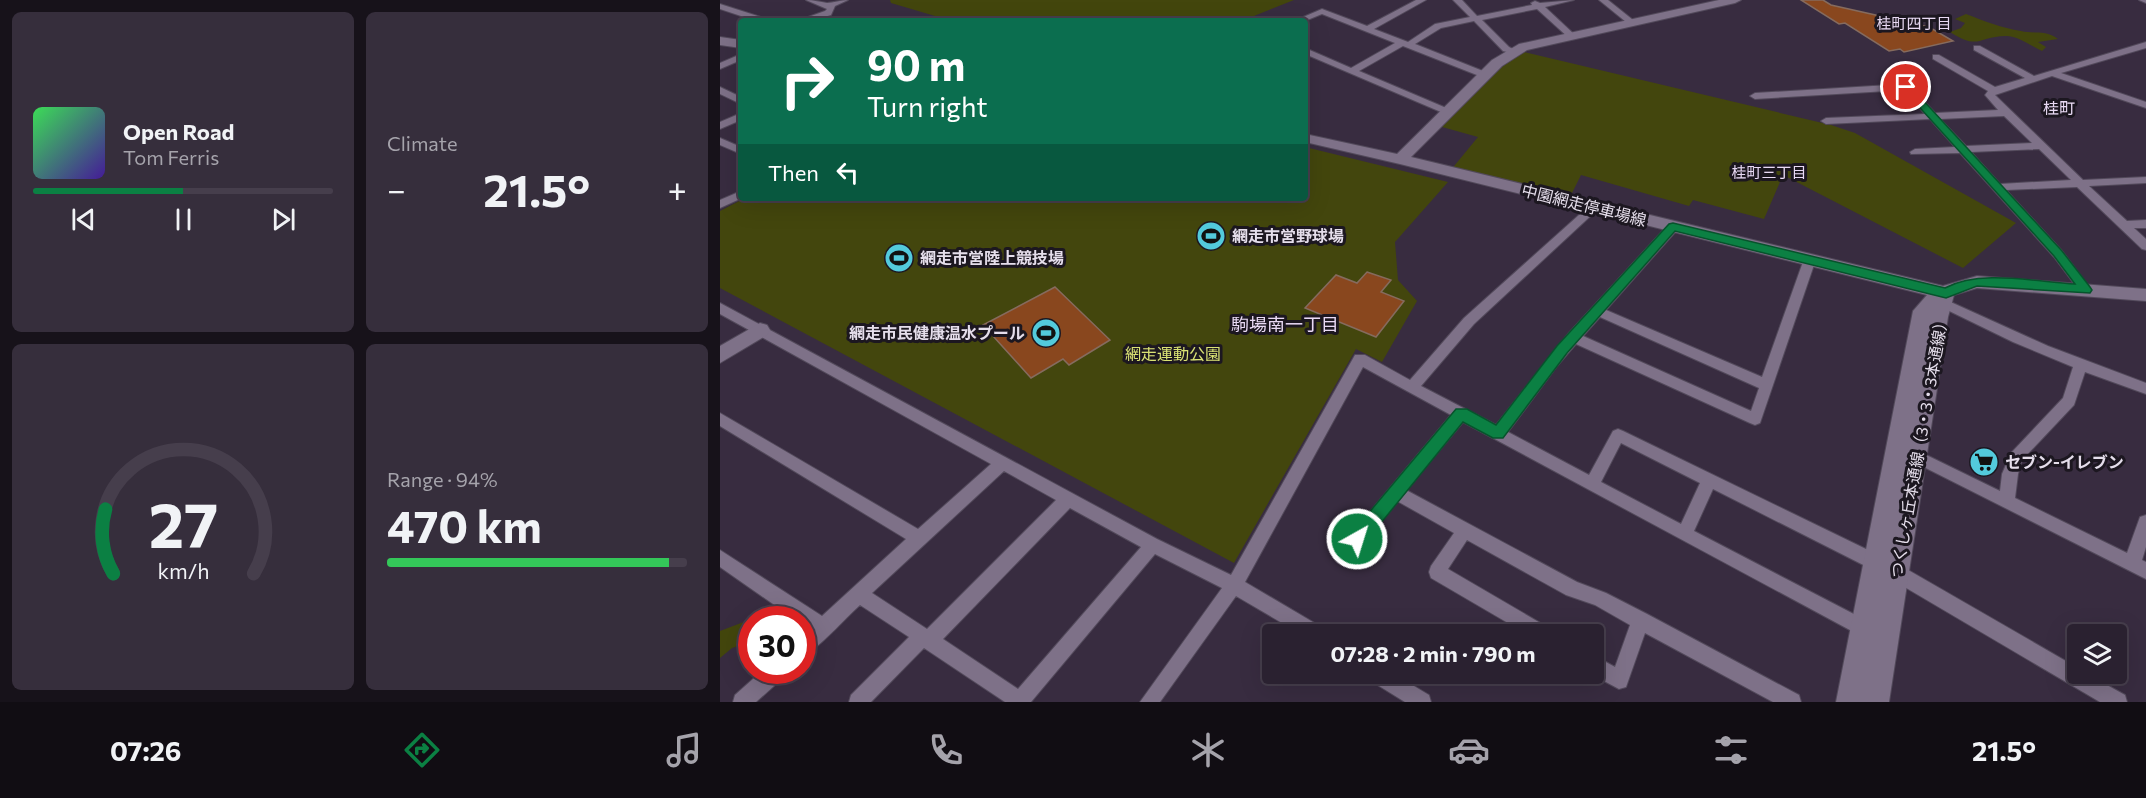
<!DOCTYPE html>
<html lang="en">
<head>
<meta charset="utf-8">
<style>
	body { margin:0; font-family:Commissioner,"Noto Sans JP",sans-serif; background:#362e3c; color:#f1f3f6; height:100vh; display:flex; flex-direction:column; font-size:22px; white-space:nowrap }
	* { box-sizing:border-box; margin:0 }
	p { font-size:20px; color:#a5a3ab }
	.icon { flex:none; width:33px; height:33px; fill:none; stroke:currentColor; stroke-width:2; stroke-linecap:round; stroke-linejoin:round }
	.map { position:relative; flex:1; overflow:hidden }
	.drawer { display:flex; flex-direction:column; gap:12px; padding:12px; background:#17121a; width:720px }
	.drawer>* { flex:none }
	.banner { position:absolute; left:18px; top:18px; width:570px; height:183px; border-radius:6px; box-shadow:0 6px 24px #0002,0 0 0 2px #463e4c; background:#0b6e4f; color:#fff; overflow:hidden }
	.fabs { position:absolute; left:1347px; top:624px; display:grid; gap:12px }
	.fabs a { display:grid; place-items:center; width:60px; height:60px; border-radius:6px; background:#2a2130; box-shadow:0 6px 24px #0002,0 0 0 2px #463e4c; font-size:30px }
	.speed { position:absolute; left:18px; top:606px; display:flex; gap:12px; font-size:30px; font-weight:700; text-align:center }
	.speed>* { display:grid; place-content:center; width:78px; height:78px; border-radius:50%; background:#2a2130; box-shadow:0 6px 24px #0002,0 0 0 2px #463e4c; line-height:1 }
	.speed .limit { border:9px solid #d22; background:#fff; color:#111 }
	.pin { position:absolute; display:grid; place-items:center; width:51px; height:51px; color:#fff; margin:-26px; border:3px solid #fff; border-radius:50%; box-shadow:0 2px 6px #0007 }
	.me { position:absolute; width:66px; margin:-33px; rotate:39deg; stroke-linejoin:round; filter:drop-shadow(0 0 4px #0008) }
	.turn { display:flex; align-items:center; gap:21px; height:126px; padding:0 30px; font-size:27px }
	.turn .icon { width:78px; height:78px; stroke-width:2.5 }
	.turn b { display:block; font-size:42px; line-height:51px }
	.then { display:flex; align-items:center; height:57px; padding:0 30px; background:#0003; gap:12px; font-size:22px }
	.big { font-size:45px; font-weight:700; line-height:1.1 }
	.drawer .card { flex:1; display:flex; flex-direction:column; justify-content:center; gap:9px; min-width:0; padding:0 21px; border-radius:9px; background:#362e3c }
	.drawer .dial { align-items:center; gap:0 }
	.dial svg { height:156px; overflow:visible; fill:none; stroke:#463e4c; stroke-width:7; stroke-linecap:round; text-anchor:middle }
	.dial text { fill:#f1f3f6; stroke:none }
	.song { display:flex; align-items:center; gap:18px }
	.cover { width:72px; height:72px; border-radius:9px; background:linear-gradient(135deg,hsl(130 70% 55%),hsl(260 70% 35%)) }
	.played { height:6px; border-radius:3px; background:linear-gradient(90deg,#0b8043 50%,#463e4c 50%) }
	.keys { display:flex; justify-content:space-around; direction:ltr }
	.heat { display:flex; justify-content:space-between; align-items:center; font-size:33px; direction:ltr }
	.charge { height:9px; border-radius:4px; background:linear-gradient(90deg,#34c759 94%,#463e4c 0) }
	.drawer .tiles { flex:1; display:grid; gap:12px; grid-template-columns:repeat(2,1fr) }
	.trip { position:absolute; left:542px; top:624px; width:342px; height:60px; border-radius:6px; background:#2a2130; box-shadow:0 6px 24px #0002,0 0 0 2px #463e4c; font-weight:700; line-height:60px; text-align:center }
	.menu { display:flex; height:96px; justify-content:space-around; align-items:center; background:#110d13; color:#a5a3ab }
	.menu .icon { width:42px; height:42px }
	.menu .current { color:#0b8043 }
	.menu b { font-size:27px; color:#f1f3f6 }
	main { display:flex; flex:1; min-height:0 }
	.map>svg:first-child { display:block }
	.green { fill:#43460d }
	.building { fill:#89471e; stroke:#856b5e; stroke-width:1.5 }
	.lines { fill:none; stroke-linecap:round; stroke-linejoin:round }
	.street-casing { stroke:#52495a; stroke-width:2 }
	.secondary-casing { stroke:#52495a; stroke-width:2 }
	.street { fill:#7e7188; fill-rule:evenodd }
	.secondary { fill:#7e7188; fill-rule:evenodd }
	.route { fill:#0b8043; stroke:#07532c; stroke-width:1.5 }
	.labels { text-anchor:middle; stroke-width:6; stroke-linejoin:round; paint-order:stroke }
	.far-neighbourhood-label { font-size:15px; fill:#e9daf4; stroke:#1c1720 }
	.far-quarter-label { font-size:16px; fill:#e9daf4; stroke:#1c1720 }
	.street-label { font-size:16px; fill:#e5deeb; stroke:#1c1720 }
	.poi-label { font-size:16px; font-weight:bold; fill:#e5deeb; stroke:#1c1720; text-anchor:start }
	.park-label { font-size:16px; fill:#dae274; stroke:#1c1720 }
	.neighbourhood-label { font-size:18px; fill:#e9daf4; stroke:#1c1720 }
</style>
</head>
<body>
<main>
<section class="drawer">
<div class="tiles">
<div class="card">
<div class="song"><i class="cover"></i><div><b>Open Road</b><p>Tom Ferris</p></div></div>
<div class="played"></div>
<div class="keys"><svg class="icon" aria-label="previous" viewBox="0 0 24 24"><path d="M18 5L8 12l10 7zM5 5v14"/></svg><svg class="icon" aria-label="pause" viewBox="0 0 24 24"><path d="M8 5v14M16 5v14"/></svg><svg class="icon" aria-label="next" viewBox="0 0 24 24"><path d="M6 5l10 7-10 7zM19 5v14"/></svg></div>
</div>
<div class="card"><p>Climate</p>
<div class="heat"><a>−</a><b class="big">21.5°</b><a>+</a></div>
</div>
<div class="card dial"><svg viewBox="0 0 100 80">
<path d="M14 69A42 42 0 1 1 86 69"/>
<path d="M14 69A42 42 0 0 1 10 36" stroke="#0b8043"/>
<text x="50" y="56" font-size="32" font-weight="700">27</text>
<text x="50" y="72" font-size="11">km/h</text>
</svg></div>
<div class="card"><p>Range · 94%</p><b class="big">470 km</b><div class="charge"></div></div>
</div>
</section>
<div class="map">
<svg width="1426" height="702" viewBox="0 0 1426 702">
	<rect width="100%" height="100%" fill="#382c40"/>
	<!-- green -->
	<path class="green" d="M170,0H574L524,20L454,19L446,21H232L171,3Z
		M1246,14C1264,21 1282,28 1301,31C1314,34 1326,30 1338,39L1318,42L1326,47L1322,51C1311,46 1298,36 1286,36C1259,36 1259,51 1230,32L1241,28L1245,23L1235,19Z
		M796,50L1111,125L1135,133L1296,223L1243,268L1063,175L1044,219L973,200L969,206L861,175L848,201L730,171L758,137L715,125Z
		M585,147L728,182L675,242L678,280L697,301L662,362L636,349L514,563L0,288V211L25,198H585Z
		M58,609L71,619L32,620L31,642L12,648L0,658V631Z"/>
	<!-- building -->
	<path class="building" d="M1081,0H1103L1111,5L1209,27L1233,41L1184,52L1180,49L1169,51L1125,23L1119,24Z
		M647,272L671,280L661,292L684,301L656,337L585,308L616,275L637,283Z
		M335,287L390,340L349,365L343,359L311,378L263,325Z"/>
	<g class="lines">
		<!-- street casing -->
		<g class="street-casing">
			<path id="street" d="M86,0C94,0 100,2 107,3C113,3 121,0 128,0L115,6L111,15L90,21H77L105,11L107,9Z
				M696,0H706L654,29L688,42L715,24L750,17L733,0H742L757,16L812,5L811,3L815,1L820,3L854,0L825,7L856,36L849,38L817,9L762,20L789,47L795,50V54L783,51L754,21L721,28L695,44L768,73V77H762L683,46L639,71L731,110L733,112L728,115L585,54V48L631,68L675,43L602,14L585,21H574L602,9L647,26Z
				M879,0H888L918,24L911,26Z
				M1419,0H1426V3Z
				M0,4L47,19L48,21H36L0,9Z
				M1426,42V48L1341,73L1426,102V108L1332,76L1275,95L1363,180L1426,177V183L1369,186L1407,221L1426,220V228H1414L1426,239V250L1422,249L1357,187L1286,190L1342,251L1369,287L1371,290L1369,293H1361L1334,257L1240,153L1191,154L1190,152L1195,149L1235,147L1210,119L1106,124L1101,121L1106,118L1205,114L1184,90L1035,99L1030,96L1035,93L1186,84L1189,85L1215,113L1278,110L1265,95L1268,91L1213,59V55H1219L1275,87L1305,78L1254,50V46H1260L1314,76ZM1284,116L1312,143L1246,146L1220,119ZM1319,149L1351,180L1280,184L1251,152Z
				M21,54V60L0,69V63Z
				M0,87L21,97V104L0,94Z
				M21,113V120L0,129V122Z
				M0,138L21,147V154L0,145Z
				M21,191L22,198L0,208V200Z
				M873,205L877,206V210L754,324L701,386L776,425L848,334L949,224H957L959,227L957,230L886,310L1042,377L1084,259L1086,256H1094L1096,259L1040,423L1035,425L1030,423L856,344L837,366L788,432L869,475L893,431L898,429L903,431L1183,567L1358,668V674H1367L1405,695L1407,702H1380L1171,579L993,489L974,531L1153,624L1156,630L1153,636L1147,639L1141,636L743,422L686,490L857,582L886,593L927,614L1079,695L1081,702H1053L925,633L906,687L899,689L871,674L873,655L895,667L910,625L875,605L846,595L747,540L728,569L829,628L832,634H807L711,578L709,572L711,566L734,533L677,501L630,560L624,563L618,560L616,555L618,550L731,415L643,367L525,582L603,628L606,634H581L516,596L440,702H420L502,588L435,554L311,702H285L204,648L151,702H129L131,695L189,637L140,605C125,618 99,649 82,656V634L89,628L82,624V620H76L0,567V550L102,616L186,539L0,426V413L198,529L271,464L0,314V303L437,539L511,575L635,355H645L690,380L744,318L869,206ZM880,317L1039,388L1031,411L863,336ZM901,443L980,483L961,524L881,482ZM284,471L336,500L207,629L152,593ZM350,508L421,547L298,689L223,639Z
				M1224,299L1328,346L1426,383V394L1365,372L1354,405L1302,460L1298,474L1295,498L1407,553L1420,517L1426,515V547L1422,560L1426,562V579L1184,457L1181,453L1184,449L1189,447L1194,449L1280,491L1282,474L1291,453L1343,398L1353,367L1293,342L1219,306L1218,303Z
				M43,670H66L64,677L36,702H13L15,695Z
				M649,674H674L709,695L711,702H685L651,681Z"/>
		</g>
		<!-- secondary casing -->
		<g class="secondary-casing">
			<path id="secondary" d="M999,0H1021L1015,3L807,50L782,66L691,157L1223,286L1257,276L1426,289V301L1257,288L1234,295L1228,317L1169,702H1116L1193,311L1207,295L680,164L585,142V134L677,154L772,60L799,44Z
				M0,37L21,40V48L0,45Z
				M40,323L47,325L50,330L47,335L0,363V346Z"/>
		</g>
		<!-- street -->
		<use href="#street" class="street"/>
		<!-- secondary -->
		<use href="#secondary" class="secondary"/>
	</g>
	<!-- route -->
	<path class="route" d="M1183,85H1189L1342,251L1370,287L1372,290L1370,293L1257,286L1226,298L955,231L847,353L783,438H773L743,422L643,545L637,547L631,545L629,539L631,534L736,409H747L776,425L837,346L949,224L953,223L1225,288C1261,269 1315,282 1355,284L1334,256L1183,89Z"/>
	<!-- icons -->
	<defs>
		<g id="stadium-disc" transform="scale(1.5)"><circle r="9.5" fill="#53cadc" stroke="#1c1720"/><path d="M0-5a6.5 5 0 1 0 0 10a6.5 5 0 1 0 0-10ZM-3.5-1.8h7v3.6h-7Z" fill="#111"/></g>
		<g id="supermarket-disc" transform="scale(1.5)"><circle r="9.5" fill="#53cadc" stroke="#1c1720"/><path d="M-6-5.5h2.5l.6 2H6L4.5 2H-2.5L-4.4-4H-6ZM-1.5 3.2a1.3 1.3 0 1 0 .1 0ZM3 3.2a1.3 1.3 0 1 0 .1 0Z" fill="#111"/></g>
	</defs>
	<g fill-rule="evenodd">
		<use href="#stadium-disc" x="491" y="236"/>
		<use href="#stadium-disc" x="179" y="258"/>
		<use href="#stadium-disc" x="326" y="333"/>
		<use href="#supermarket-disc" x="1264" y="462"/>
	</g>
	<g class="labels">
		<!-- far-neighbourhood labels -->
		<g class="far-neighbourhood-label">
			<text x="1194" y="29">桂町四丁目</text>
			<text x="1049" y="178">桂町三丁目</text>
		</g>
		<!-- far-quarter labels -->
		<g class="far-quarter-label">
			<text x="1339" y="114">桂町</text>
		</g>
		<!-- street labels -->
		<g class="street-label">
			<text transform="translate(864 205) rotate(14)" y="6">中園網走停車場線</text>
			<text transform="translate(1199 446) rotate(-80)" y="6">つくしヶ丘本通線（3・3・3本通線）</text>
		</g>
		<!-- poi labels -->
		<g class="poi-label">
			<text x="512" y="242">網走市営野球場</text>
			<text x="200" y="264">網走市営陸上競技場</text>
			<text x="305" y="339" text-anchor="end">網走市民健康温水プール</text>
			<text x="1285" y="468">セブン-イレブン</text>
		</g>
		<!-- park labels -->
		<g class="park-label">
			<text x="453" y="360">網走運動公園</text>
		</g>
		<!-- neighbourhood labels -->
		<g class="neighbourhood-label">
			<text x="565" y="331">駒場南一丁目</text>
		</g>
	</g>
</svg>
<div class="fabs">
<a><svg class="icon" aria-label="layers" viewBox="0 0 24 24"><path d="M12 4l9 5-9 5-9-5zM3 14l9 5 9-5"/></svg></a>
</div>
<div class="speed"><div class="limit">30</div></div>
<div class="pin" style="left:1186px;top:87px;background:#d93025"><svg class="icon" aria-label="arrive" viewBox="0 0 24 24"><path d="M6 21V4h12l-3 4 3 4H6"/></svg></div>
<svg class="me" style="left:637px;top:539px" viewBox="-20 -20 40 40"><circle r="17" fill="#0b8043" stroke="#fff" stroke-width="3"/><path d="M0-11L8 9 0 5-8 9z" fill="#fff"/></svg>
<div class="trip">07:28 · 2 min · 790 m</div>
<div class="banner">
<div class="turn"><svg class="icon" aria-label="right" viewBox="0 0 24 24"><path d="M7 20v-9h11M14 6l5 5-5 5"/></svg><div><b>90 m</b>Turn right</div></div>
<div class="then">Then<svg class="icon" aria-label="left" viewBox="0 0 24 24"><path d="M17 20v-9H6M10 6l-5 5 5 5"/></svg></div>
</div>
</div>
</main>
<nav class="menu">
<b>07:26</b>
<svg class="icon current" aria-label="directions" viewBox="0 0 24 24"><path d="M12 3l9 9-9 9-9-9zM9 14v-3h6M13 9l2 2-2 2"/></svg>
<svg class="icon" aria-label="music" viewBox="0 0 24 24"><path d="M9 18V5l10-2v13"/><circle cx="6" cy="18" r="3"/><circle cx="16" cy="16" r="3"/></svg>
<svg class="icon" aria-label="phone" viewBox="0 0 24 24"><path d="M5 4h4l2 5-3 2q2 4 5 5l2-3 5 2v4C11 20 4 13 5 4z"/></svg>
<svg class="icon" aria-label="climate" viewBox="0 0 24 24"><path d="M12 3v18M4 7l16 10M4 17L20 7"/></svg>
<svg class="icon" aria-label="car" viewBox="0 0 24 24"><path d="M5 17H2v-5l4-1 3-4h7l3 4 3 1v5h-3M9 17h6M6 11h13"/><circle cx="7" cy="17" r="2"/><circle cx="17" cy="17" r="2"/></svg>
<svg class="icon" aria-label="filters" viewBox="0 0 24 24"><path d="M4 7h16M4 17h16"/><circle cx="9" cy="7" r="2"/><circle cx="15" cy="17" r="2"/></svg>
<b>21.5°</b>
</nav>
</body>
</html>
